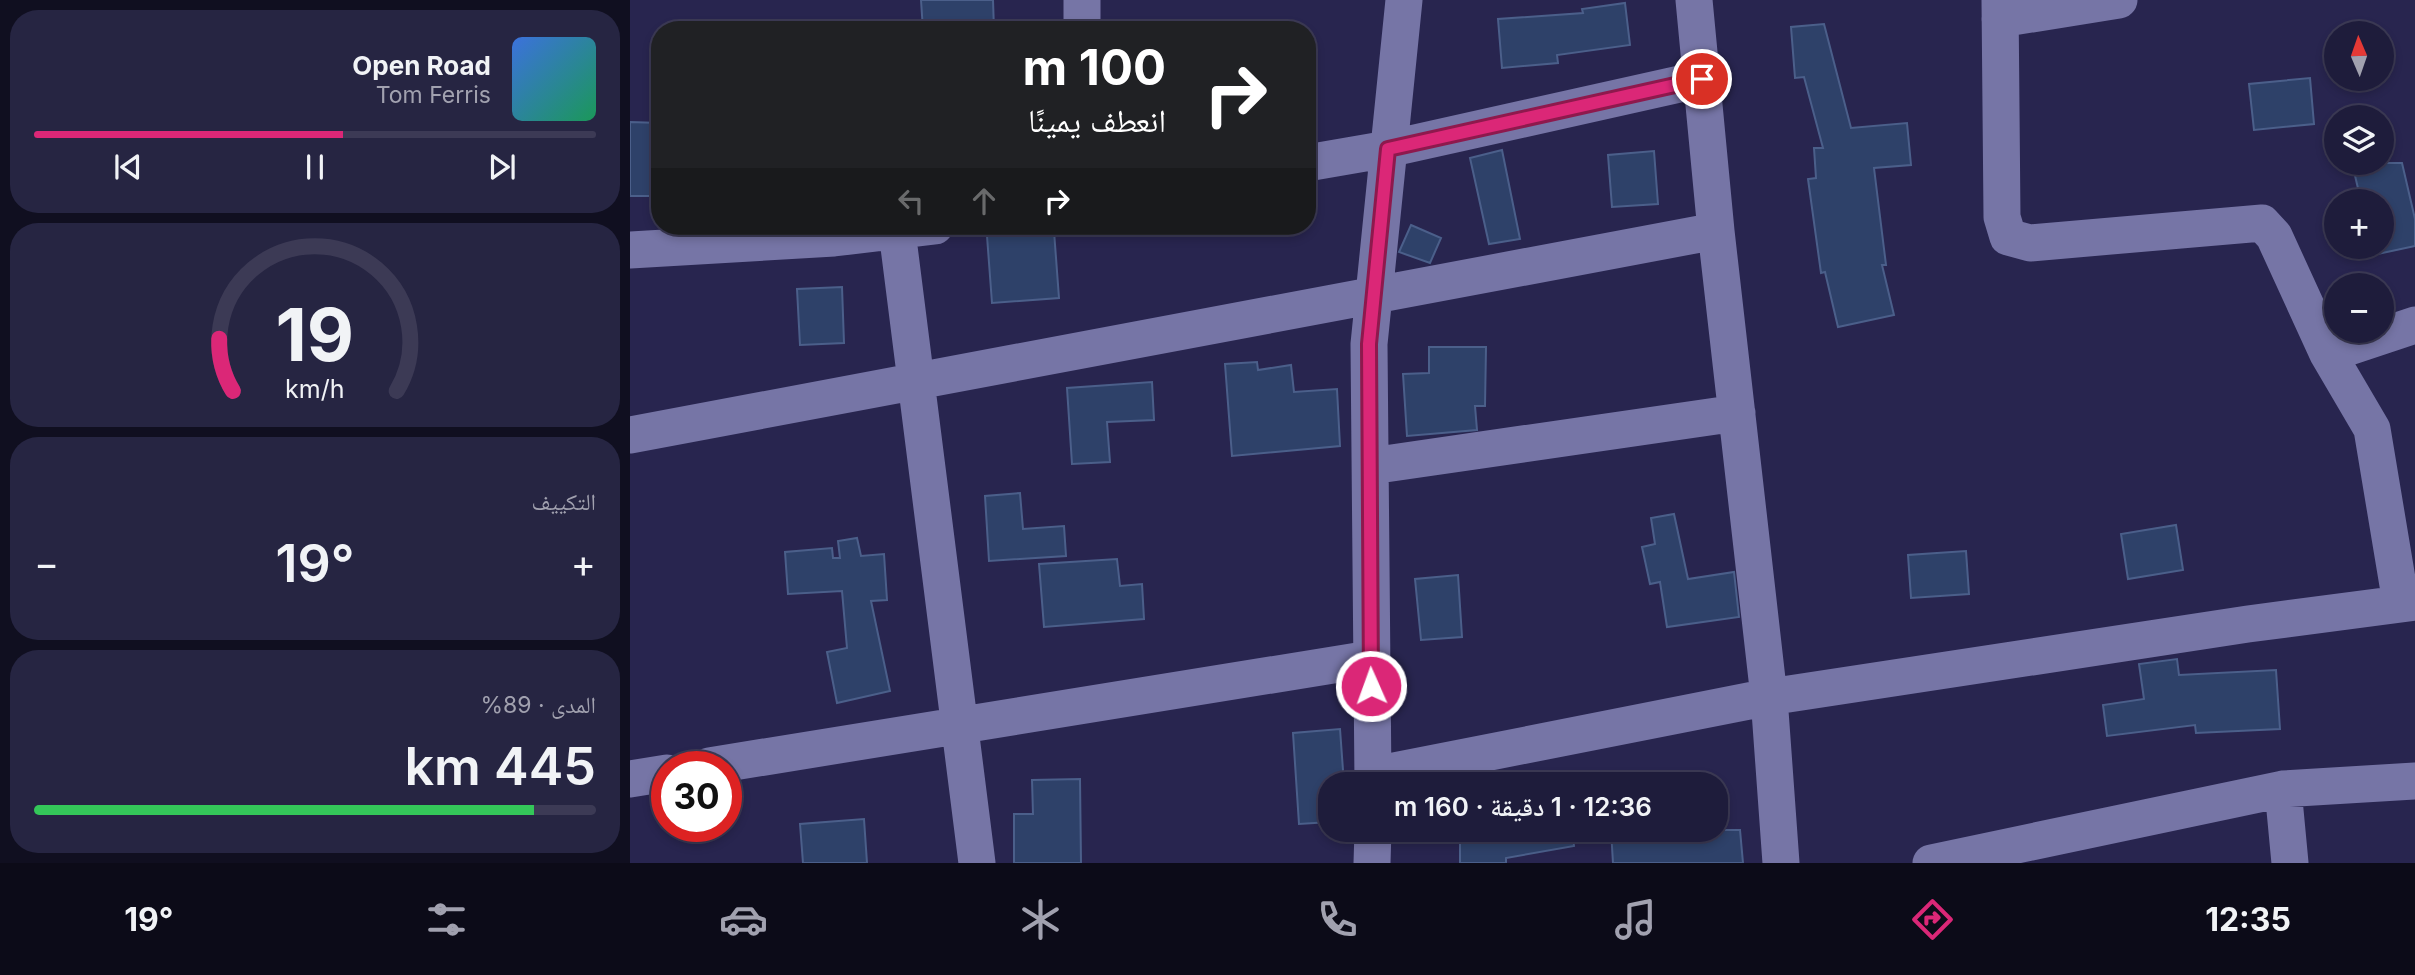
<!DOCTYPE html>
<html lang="ar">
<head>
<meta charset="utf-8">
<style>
	body { margin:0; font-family:Inter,"Noto Naskh Arabic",sans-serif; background:#262542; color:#f1f3f6; direction:rtl; height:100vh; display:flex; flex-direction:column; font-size:26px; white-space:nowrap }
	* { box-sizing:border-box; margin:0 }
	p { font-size:23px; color:#a1a1af }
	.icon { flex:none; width:38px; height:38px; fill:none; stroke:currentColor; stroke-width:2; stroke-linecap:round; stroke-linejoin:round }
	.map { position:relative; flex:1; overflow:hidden; direction:ltr }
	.side { display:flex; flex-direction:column; gap:10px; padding:10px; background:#100f20; width:630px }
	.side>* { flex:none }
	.hud { position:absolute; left:21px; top:21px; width:665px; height:214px; border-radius:28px; box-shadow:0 4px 10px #0003,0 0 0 2px #3c3a55; direction:rtl; background:#202124; color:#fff; overflow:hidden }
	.needle { width:46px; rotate:358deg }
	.fabs { position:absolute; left:1694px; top:21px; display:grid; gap:14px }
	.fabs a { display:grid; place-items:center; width:70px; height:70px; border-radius:50%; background:#1e1c3b; box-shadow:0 4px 10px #0003,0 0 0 2px #3c3a55; font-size:35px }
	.speed { position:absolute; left:21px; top:751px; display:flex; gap:14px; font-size:35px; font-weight:700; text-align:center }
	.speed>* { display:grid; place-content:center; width:91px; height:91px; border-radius:50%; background:#1e1c3b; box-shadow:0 4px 10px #0003,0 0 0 2px #3c3a55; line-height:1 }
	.speed .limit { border:10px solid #d22; background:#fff; color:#111 }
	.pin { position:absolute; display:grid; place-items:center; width:60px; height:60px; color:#fff; margin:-30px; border:4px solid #fff; border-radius:50%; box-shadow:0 2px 7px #0007 }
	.me { position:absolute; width:77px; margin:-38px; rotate:358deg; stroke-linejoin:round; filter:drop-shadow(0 0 5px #0008) }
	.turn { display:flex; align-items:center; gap:24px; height:147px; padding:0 35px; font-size:32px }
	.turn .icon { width:91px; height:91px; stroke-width:2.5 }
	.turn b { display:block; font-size:49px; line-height:60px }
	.lanes { display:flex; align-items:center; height:66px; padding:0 35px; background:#0003; justify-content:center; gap:35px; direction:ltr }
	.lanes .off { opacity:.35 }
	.big { font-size:52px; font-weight:600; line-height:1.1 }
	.side .tile { flex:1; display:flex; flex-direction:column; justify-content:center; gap:10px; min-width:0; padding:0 24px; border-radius:28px; background:#262542 }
	.side .dial { align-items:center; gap:0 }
	.dial svg { height:182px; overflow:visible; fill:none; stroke:#3c3a55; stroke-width:7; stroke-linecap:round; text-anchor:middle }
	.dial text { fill:#f1f3f6; stroke:none }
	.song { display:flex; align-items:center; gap:21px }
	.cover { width:84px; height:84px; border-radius:10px; background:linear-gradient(135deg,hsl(220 70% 55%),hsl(150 70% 35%)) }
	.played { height:7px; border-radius:4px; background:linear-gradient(90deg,#db2777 55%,#3c3a55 55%) }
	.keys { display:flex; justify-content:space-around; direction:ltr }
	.heat { display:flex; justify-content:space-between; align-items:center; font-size:38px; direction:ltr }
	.charge { height:10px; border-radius:5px; background:linear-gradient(90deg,#34c759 89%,#3c3a55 0) }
	.trip { position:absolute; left:688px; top:772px; width:410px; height:70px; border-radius:28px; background:#1e1c3b; box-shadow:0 4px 10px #0003,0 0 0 2px #3c3a55; font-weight:600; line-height:70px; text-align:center; direction:rtl }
	.tabs { display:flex; height:112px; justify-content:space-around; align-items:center; background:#0c0b18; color:#a1a1af }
	.tabs .icon { width:49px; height:49px }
	.tabs .current { color:#db2777 }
	.tabs b { font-size:32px; color:#f1f3f6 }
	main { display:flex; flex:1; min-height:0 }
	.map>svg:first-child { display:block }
	.building { fill:#2e4169; stroke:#4b5f8a; stroke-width:2 }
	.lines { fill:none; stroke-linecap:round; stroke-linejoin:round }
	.minor { stroke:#7675a6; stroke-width:37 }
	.route-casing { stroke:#8e194d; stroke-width:18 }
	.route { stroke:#db2777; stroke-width:12 }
</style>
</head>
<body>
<main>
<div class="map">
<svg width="1785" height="863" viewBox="0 0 1785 863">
	<rect width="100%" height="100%" fill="#28254f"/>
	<!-- building -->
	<path class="building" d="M291,0H363L364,30H293Z
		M995,3L1000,45L927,55L928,63L872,68L868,19L953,13L952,9Z
		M1194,24L1221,128L1277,123L1281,165L1244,168L1256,265H1252L1264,315L1208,327L1195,272L1191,273L1178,179L1186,178L1184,148H1193L1174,77L1165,78L1161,27Z
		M1680,78L1684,124L1624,130L1619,84Z
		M0,122L30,123V196H0Z
		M872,150L890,239L859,244L840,158Z
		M1024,151L1028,204L982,207L978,155Z
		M1722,163H1772L1785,219V246L1743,255L1741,247H1752V201H1731Z
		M781,225L811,238L800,263L769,252Z
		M424,231L429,298L362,303L357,236Z
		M212,287L214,343L170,345L167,289Z
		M799,347H856L855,406H845L847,430L777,436L773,374L799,373Z
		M627,362L628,370L661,365L664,392L707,389L710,446L602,456L595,364Z
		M522,382L524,420L477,422L480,462L442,464L437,388Z
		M390,493L393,529L434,526L436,556L359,561L355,496Z
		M1044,514L1058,579L1104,572L1109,617L1037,627L1030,582L1020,584L1012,547L1025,544L1021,518Z
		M1546,525L1553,570L1498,579L1491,534Z
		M227,538L231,556L254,554L257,600L241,601L260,691L207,703L197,652L217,648L212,591L158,594L155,552L202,548L203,558H210L208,541Z
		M1336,551L1339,594L1281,598L1278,555Z
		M487,559L490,586L512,584L514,619L414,627L409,564Z
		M828,575L832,637L791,640L785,579Z
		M1547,659L1549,675L1646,670L1650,729L1566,733L1565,725L1477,736L1473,705L1514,699L1509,664Z
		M710,729L714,784H700V822L669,824L663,733Z
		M450,779L451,863H384V814H403L402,780Z
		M234,819L237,863H173L170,824Z
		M942,830L944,846L876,858V863H830V831Z
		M981,830H1110L1113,863H983Z"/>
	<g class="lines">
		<!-- minor -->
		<path class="minor" d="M452,0V30
			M1064,0L1086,231L1139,697L1151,863
			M1370,0L1372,217L1378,237L1400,243L1632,223L1644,236L1698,354L1742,429L1771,603
			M1370,19L1489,0
			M677,163L758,149L1072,79
			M267,231L347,863
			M0,250L204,238L305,226
			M1698,354L1785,325
			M0,435L1086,231
			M741,466L1107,413
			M79,766L740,659
			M744,775L1139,697L1618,624L1785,602
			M0,779L37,773
			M743,784L739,344L774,0
			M1653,789L1660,863
			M742,863L743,830
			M1301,863L1653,789L1785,781"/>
	</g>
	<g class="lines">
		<!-- route casing -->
		<g class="route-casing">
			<path id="route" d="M741,686L739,344L758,149L1072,79"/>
		</g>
		<!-- route -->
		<use href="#route" class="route"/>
	</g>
</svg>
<div class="fabs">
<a><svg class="needle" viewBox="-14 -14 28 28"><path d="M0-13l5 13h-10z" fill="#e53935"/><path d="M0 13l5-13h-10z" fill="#a1a1af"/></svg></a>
<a><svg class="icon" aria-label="layers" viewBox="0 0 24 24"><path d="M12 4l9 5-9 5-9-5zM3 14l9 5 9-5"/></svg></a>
<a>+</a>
<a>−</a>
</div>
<div class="speed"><div class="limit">30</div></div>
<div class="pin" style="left:1072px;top:79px;background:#d93025"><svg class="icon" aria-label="arrive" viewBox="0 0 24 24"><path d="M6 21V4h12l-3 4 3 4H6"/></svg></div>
<svg class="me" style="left:741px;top:686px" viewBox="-20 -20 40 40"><circle r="17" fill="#db2777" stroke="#fff" stroke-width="3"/><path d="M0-11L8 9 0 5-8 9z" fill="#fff"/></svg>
<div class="trip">12:36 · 1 دقيقة · 160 m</div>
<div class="hud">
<div class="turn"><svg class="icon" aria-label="right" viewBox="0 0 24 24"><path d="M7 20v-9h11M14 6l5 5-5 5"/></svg><div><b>100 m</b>انعطف يمينًا</div></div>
<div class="lanes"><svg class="icon off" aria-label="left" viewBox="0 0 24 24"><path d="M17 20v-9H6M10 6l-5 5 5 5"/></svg><svg class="icon off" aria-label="ahead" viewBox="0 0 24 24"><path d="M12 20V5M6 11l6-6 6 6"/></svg><svg class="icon" aria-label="right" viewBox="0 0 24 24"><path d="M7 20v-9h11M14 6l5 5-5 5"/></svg></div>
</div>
</div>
<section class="side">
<div class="tile">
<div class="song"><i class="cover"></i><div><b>Open Road</b><p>Tom Ferris</p></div></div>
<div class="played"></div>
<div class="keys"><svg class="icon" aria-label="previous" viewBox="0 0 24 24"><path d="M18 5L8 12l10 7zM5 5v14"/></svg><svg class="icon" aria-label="pause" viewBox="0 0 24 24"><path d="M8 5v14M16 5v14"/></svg><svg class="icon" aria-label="next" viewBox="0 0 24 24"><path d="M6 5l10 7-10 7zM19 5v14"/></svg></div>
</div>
<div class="tile dial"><svg viewBox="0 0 100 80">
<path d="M14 69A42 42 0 1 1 86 69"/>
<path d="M14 69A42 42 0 0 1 8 46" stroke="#db2777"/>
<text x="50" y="56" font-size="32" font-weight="700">19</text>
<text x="50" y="72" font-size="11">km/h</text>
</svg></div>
<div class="tile"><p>التكييف</p>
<div class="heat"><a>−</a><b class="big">19°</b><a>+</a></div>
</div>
<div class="tile"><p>المدى · 89%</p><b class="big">445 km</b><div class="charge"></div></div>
</section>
</main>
<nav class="tabs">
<b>12:35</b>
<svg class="icon current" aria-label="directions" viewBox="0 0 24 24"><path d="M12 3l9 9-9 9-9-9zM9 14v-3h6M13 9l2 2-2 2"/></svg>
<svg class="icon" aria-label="music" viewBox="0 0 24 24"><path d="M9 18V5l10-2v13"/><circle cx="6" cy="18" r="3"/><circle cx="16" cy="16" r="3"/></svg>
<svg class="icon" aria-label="phone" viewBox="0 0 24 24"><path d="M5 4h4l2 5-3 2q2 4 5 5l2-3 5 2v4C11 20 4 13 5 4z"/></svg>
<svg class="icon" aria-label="climate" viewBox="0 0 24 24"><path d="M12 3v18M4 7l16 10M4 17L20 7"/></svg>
<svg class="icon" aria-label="car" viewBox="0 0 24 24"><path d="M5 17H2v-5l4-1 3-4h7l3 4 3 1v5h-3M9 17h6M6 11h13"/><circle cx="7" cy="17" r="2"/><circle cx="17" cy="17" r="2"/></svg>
<svg class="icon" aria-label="filters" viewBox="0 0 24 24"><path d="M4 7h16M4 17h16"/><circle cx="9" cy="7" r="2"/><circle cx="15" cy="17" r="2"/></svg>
<b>19°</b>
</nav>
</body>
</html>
